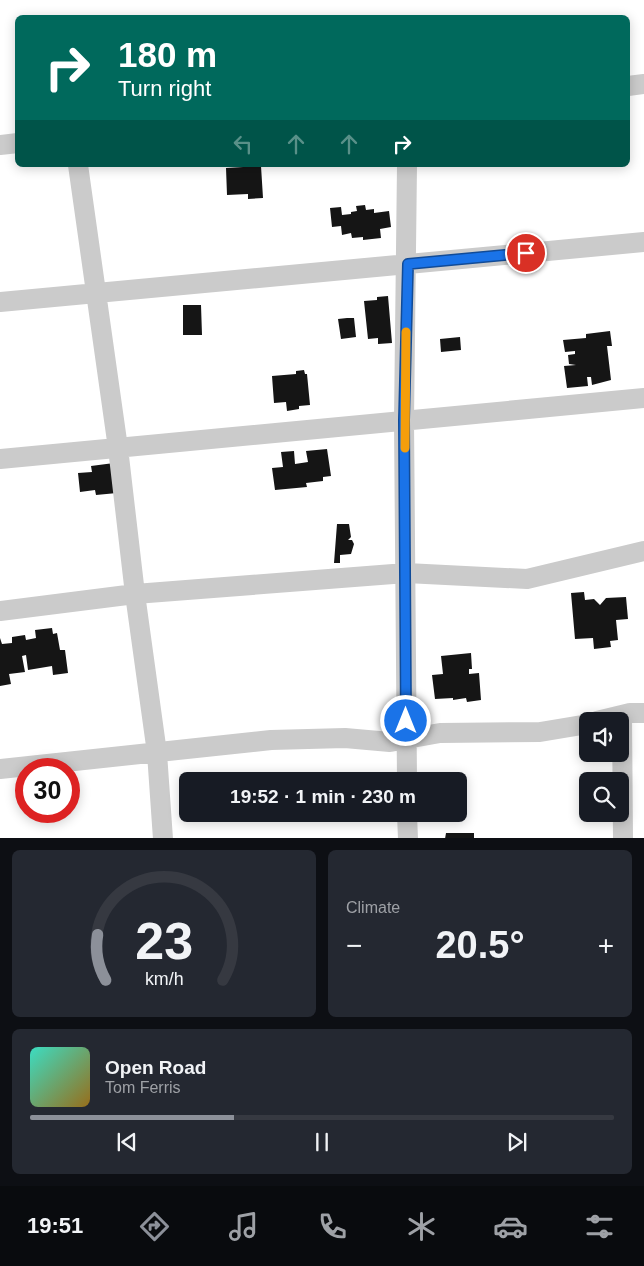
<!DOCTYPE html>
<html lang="en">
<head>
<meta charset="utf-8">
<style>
	body { margin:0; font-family:Helvetica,sans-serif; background:#242831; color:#f1f3f6; height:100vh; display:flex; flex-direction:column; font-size:19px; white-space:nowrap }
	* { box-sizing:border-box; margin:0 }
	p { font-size:16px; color:#9ea1a6 }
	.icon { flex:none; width:28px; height:28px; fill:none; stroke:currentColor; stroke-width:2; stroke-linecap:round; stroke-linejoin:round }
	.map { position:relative; height:838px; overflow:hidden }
	.details { display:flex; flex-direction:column; gap:12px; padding:12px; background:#0d0f14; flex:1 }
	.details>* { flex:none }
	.banner { position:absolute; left:15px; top:15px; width:615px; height:152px; border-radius:8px; box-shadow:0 2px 12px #0003; background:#00695c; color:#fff; overflow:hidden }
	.buttons { position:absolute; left:579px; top:712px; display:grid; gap:10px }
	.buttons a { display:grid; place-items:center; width:50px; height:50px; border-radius:8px; background:#171b24; box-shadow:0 2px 12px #0003; font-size:25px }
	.speed { position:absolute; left:15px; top:758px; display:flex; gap:10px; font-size:25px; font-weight:700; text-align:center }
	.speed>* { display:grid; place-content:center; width:65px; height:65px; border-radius:50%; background:#171b24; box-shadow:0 2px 12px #0003; line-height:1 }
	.speed .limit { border:8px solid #d22; background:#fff; color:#111 }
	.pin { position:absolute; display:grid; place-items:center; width:42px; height:42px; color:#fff; margin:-21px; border:2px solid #fff; border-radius:50%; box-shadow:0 1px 5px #0007 }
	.me { position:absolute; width:55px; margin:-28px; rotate:0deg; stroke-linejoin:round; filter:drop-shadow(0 0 4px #0008) }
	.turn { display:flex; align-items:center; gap:18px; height:105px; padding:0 20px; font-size:22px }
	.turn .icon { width:65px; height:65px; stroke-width:2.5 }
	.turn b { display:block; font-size:35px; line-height:42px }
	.lanes { display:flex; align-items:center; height:48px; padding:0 20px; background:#0003; justify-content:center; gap:25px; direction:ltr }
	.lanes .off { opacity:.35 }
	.big { font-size:38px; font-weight:600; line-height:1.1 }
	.details .card { flex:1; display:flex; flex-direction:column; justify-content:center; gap:8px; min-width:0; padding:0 18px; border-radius:8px; background:#242831 }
	.details .dial { align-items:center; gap:0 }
	.dial svg { height:130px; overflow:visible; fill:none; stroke:#363941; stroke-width:7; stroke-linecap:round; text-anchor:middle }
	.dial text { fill:#f1f3f6; stroke:none }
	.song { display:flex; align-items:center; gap:15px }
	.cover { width:60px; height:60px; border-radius:8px; background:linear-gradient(135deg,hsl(170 70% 55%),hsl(40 70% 35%)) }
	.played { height:5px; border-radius:2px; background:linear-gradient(90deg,#8c9099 35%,#363941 35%) }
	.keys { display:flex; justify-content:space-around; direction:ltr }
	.heat { display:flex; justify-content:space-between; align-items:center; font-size:28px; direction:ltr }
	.details .tiles { flex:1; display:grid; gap:12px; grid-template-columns:1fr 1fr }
	.card:last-child { grid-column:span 2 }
	.trip { position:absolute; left:179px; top:772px; width:288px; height:50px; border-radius:8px; background:#171b24; box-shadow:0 2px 12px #0003; font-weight:600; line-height:50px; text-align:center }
	.dock { display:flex; height:80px; justify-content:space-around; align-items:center; background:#090b0e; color:#9ea1a6 }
	.dock .icon { width:35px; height:35px }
	.dock .on { color:#8c9099 }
	.dock b { font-size:22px; color:#f1f3f6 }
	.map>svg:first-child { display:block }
	.building { fill:#151515 }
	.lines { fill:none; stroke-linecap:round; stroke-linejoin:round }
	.minor { stroke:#cbcbcb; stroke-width:20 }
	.route-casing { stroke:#114b97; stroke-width:12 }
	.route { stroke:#1a73e8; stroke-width:9 }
	.slow { stroke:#f59e0b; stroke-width:9 }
</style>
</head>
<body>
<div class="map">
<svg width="644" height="839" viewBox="0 0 644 839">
	<rect width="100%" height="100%" fill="#fff"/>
	<!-- building -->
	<path class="building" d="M261,166L263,198L248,199V194L227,195L226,168Z
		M365,205L366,210L374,209V213L389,211L391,227L380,229L381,238L363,240V237L352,238L351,233L342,235L341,226L332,227L330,208L341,207L342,215L351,214V212L357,211L356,206Z
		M388,296L392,343L378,344V338L368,339L364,301L377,300V297Z
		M183,305H201L202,335H183Z
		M347,318H354L356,337L341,339L338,319Z
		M610,331L612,346H607L611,380L592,385L591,377H587L588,386L567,388L564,366L576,365L569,364L568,355L575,354V351L565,352L563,340L586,338V334Z
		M460,337L461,350L441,352L440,339Z
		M304,370L305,374H307L310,405L299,406V409L287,411L286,402L274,403L272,376L296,374V371Z
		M327,449L331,476L323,477V481L306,483L307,487L275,490L272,468L283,467L281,452L294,451L295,464L308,462L306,451Z
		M114,463L117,493L96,495L95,490L80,492L78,473L92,472L91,466Z
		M337,524H349L351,537L348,540H352L354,544L351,554L340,555V563H334Z
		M584,592L585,600L594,599L600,605L606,598L626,597L628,619L616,620L618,640L610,641L611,647L594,649L593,638L575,639L571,593Z
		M52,628L53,634L57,633L60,650H65L68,673L53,675L52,666L28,670L26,655L22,656L25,672L9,674L11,684L0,686V638L2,644L12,643V637L25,635L26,640L36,638L35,630Z
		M471,653L472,669H469V674L479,673L481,700L467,702L466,698L453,700V698L435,699L432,675L443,674L441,656Z
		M446,833H474V839H445Z"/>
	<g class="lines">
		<!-- minor -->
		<path class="minor" d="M628,86L644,84
			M0,145L18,143
			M78,165L118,448L135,594L157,753L163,839
			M0,302L644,242
			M0,459L644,398
			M0,611L135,594L406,573L527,579L644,551
			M622,715L623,839
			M597,721L630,713H644
			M0,769L271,740L345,738L390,742L440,733L540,732L588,724
			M407,781L404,420L407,165
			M407,814L408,839"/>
	</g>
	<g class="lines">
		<!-- route casing -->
		<g class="route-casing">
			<path id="route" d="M406,721L404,420L408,264L526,253"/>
		</g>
		<!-- route -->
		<use href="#route" class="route"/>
		<!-- slow -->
		<path class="slow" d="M405,448L406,332"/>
	</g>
</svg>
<div class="buttons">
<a><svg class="icon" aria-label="sound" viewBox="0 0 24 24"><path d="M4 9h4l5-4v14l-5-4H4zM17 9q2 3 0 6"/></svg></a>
<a><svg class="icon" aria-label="search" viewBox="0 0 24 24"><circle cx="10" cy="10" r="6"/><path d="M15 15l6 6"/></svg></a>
</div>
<div class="speed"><div class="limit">30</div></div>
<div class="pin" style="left:526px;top:253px;background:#d93025"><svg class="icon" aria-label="arrive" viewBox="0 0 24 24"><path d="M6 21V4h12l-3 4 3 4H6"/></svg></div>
<svg class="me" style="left:406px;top:721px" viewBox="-20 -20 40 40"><circle r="17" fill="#1a73e8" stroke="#fff" stroke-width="3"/><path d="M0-11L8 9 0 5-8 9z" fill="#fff"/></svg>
<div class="trip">19:52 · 1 min · 230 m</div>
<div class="banner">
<div class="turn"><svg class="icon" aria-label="right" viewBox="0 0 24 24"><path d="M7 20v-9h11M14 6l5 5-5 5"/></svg><div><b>180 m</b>Turn right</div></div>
<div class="lanes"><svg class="icon off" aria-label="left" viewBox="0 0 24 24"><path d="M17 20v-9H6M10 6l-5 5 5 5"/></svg><svg class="icon off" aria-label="ahead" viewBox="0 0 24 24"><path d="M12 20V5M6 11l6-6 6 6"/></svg><svg class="icon off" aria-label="ahead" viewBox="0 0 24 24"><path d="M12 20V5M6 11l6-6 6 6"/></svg><svg class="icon" aria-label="right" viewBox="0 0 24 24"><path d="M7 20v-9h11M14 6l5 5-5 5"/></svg></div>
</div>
</div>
<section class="details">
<div class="tiles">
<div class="card dial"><svg viewBox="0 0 100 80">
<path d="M14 69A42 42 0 1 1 86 69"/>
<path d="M14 69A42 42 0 0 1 9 41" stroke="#8c9099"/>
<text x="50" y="56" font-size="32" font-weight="700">23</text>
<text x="50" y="72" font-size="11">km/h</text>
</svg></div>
<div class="card"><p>Climate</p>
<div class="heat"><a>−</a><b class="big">20.5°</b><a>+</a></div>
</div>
<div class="card">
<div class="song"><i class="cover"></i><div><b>Open Road</b><p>Tom Ferris</p></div></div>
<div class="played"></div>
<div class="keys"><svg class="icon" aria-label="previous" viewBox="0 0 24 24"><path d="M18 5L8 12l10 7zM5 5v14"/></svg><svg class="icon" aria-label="pause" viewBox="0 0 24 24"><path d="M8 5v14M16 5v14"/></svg><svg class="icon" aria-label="next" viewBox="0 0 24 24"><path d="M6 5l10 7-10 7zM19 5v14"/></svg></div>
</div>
</div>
</section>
<nav class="dock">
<b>19:51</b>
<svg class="icon on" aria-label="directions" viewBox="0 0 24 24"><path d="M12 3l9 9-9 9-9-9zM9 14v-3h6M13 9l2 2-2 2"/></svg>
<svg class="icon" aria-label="music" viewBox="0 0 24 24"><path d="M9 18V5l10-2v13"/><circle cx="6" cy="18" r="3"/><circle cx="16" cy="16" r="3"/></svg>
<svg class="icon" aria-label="phone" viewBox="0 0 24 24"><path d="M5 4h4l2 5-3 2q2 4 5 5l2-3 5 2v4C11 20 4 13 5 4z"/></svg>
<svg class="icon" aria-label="climate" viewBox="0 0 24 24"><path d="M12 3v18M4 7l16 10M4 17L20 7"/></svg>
<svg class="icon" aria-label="car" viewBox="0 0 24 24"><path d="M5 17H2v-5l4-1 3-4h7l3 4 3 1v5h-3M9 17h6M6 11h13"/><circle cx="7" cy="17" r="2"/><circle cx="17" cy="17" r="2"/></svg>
<svg class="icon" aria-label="filters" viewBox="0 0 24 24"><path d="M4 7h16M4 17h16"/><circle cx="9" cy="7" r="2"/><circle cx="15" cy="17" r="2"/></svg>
</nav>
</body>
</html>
